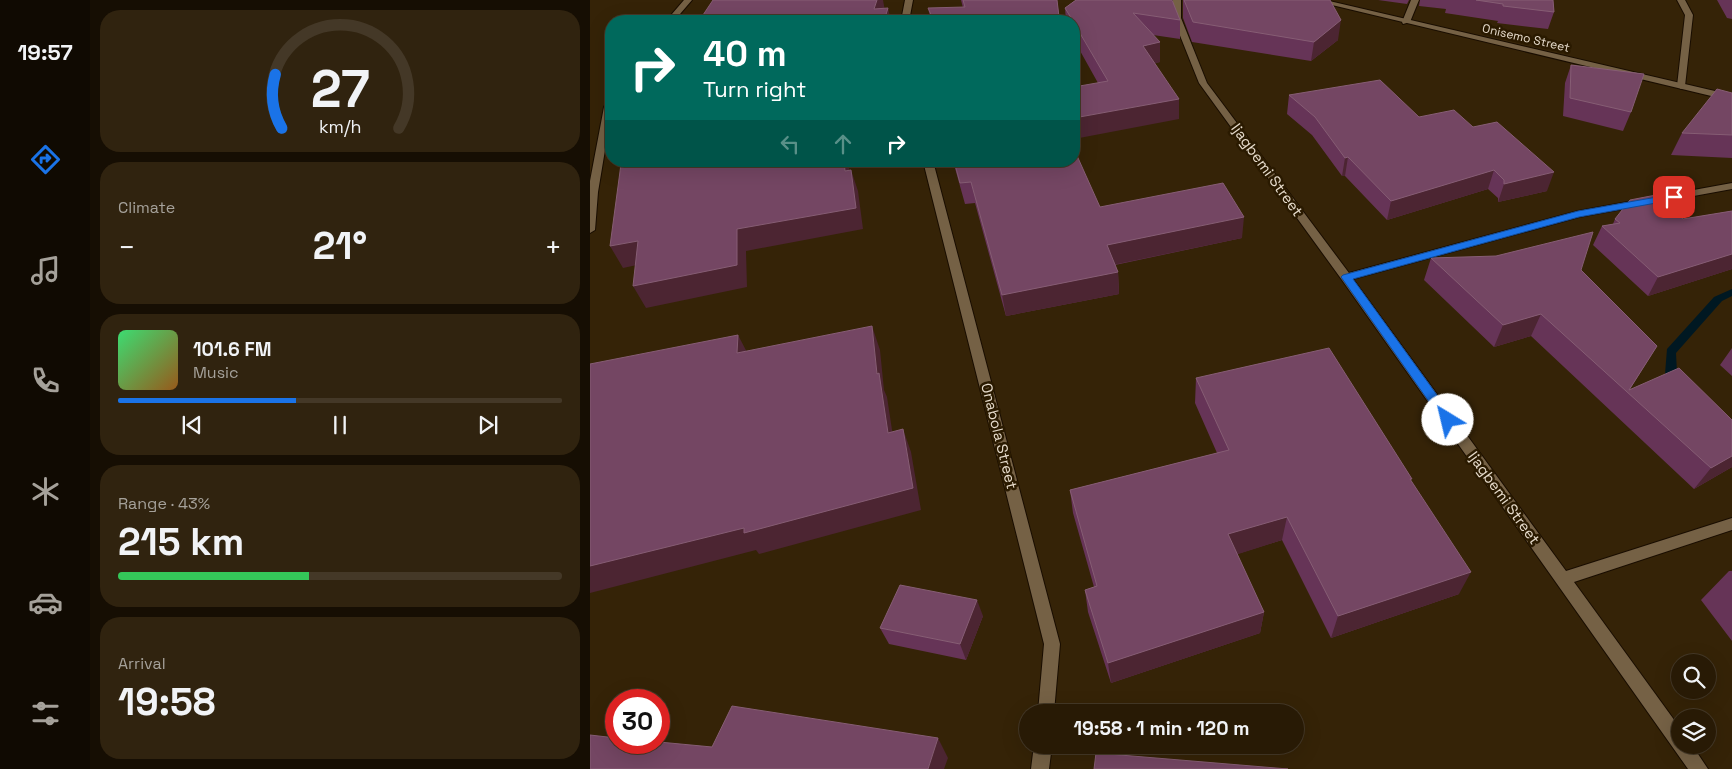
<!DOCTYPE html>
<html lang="en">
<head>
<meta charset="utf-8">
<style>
	body { margin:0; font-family:"Space Grotesk",sans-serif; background:#30230f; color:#f1f3f6; height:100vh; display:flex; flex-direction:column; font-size:19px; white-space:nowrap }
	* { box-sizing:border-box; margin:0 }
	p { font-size:16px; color:#a5a19a }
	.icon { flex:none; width:28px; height:28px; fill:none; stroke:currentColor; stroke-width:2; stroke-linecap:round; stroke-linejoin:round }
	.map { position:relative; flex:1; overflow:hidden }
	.details { display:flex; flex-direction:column; gap:10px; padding:10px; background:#160e03; width:500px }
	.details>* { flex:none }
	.hud { position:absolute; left:15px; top:15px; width:475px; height:152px; border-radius:20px; box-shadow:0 5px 20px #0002,0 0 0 1px #443827; background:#00695c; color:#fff; overflow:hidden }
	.controls { position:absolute; left:1081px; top:654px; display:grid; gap:10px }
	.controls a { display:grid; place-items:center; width:45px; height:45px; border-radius:50%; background:#281a05; box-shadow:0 5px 20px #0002,0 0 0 1px #443827; font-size:25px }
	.speed { position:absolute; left:15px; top:689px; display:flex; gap:10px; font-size:25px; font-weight:700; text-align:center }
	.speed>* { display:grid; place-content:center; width:65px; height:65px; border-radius:50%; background:#281a05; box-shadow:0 5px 20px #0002,0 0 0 1px #443827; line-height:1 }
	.speed .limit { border:8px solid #d22; background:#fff; color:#111 }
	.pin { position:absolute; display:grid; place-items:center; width:42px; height:42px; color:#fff; margin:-21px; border-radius:10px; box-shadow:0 2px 8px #0006 }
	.me { position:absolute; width:55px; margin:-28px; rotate:324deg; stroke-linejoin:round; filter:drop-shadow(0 0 4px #0008) }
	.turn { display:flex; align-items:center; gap:18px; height:105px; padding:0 15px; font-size:22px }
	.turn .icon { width:65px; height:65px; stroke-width:2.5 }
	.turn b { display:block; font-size:35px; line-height:42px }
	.lanes { display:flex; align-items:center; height:48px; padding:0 15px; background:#0003; justify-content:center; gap:25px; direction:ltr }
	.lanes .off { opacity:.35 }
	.big { font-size:38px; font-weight:600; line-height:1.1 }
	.details .card { flex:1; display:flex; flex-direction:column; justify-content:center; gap:8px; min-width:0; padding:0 18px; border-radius:20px; background:#30230f }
	.details .dial { align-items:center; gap:0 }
	.dial svg { height:130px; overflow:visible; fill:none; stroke:#443827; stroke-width:7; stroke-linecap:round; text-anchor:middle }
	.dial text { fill:#f1f3f6; stroke:none }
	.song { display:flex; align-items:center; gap:15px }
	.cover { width:60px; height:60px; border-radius:8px; background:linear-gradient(135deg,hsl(140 70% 55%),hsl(30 70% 35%)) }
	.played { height:5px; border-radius:2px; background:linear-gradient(90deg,#1a73e8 40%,#443827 40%) }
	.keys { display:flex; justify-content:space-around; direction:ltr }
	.heat { display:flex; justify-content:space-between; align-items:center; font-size:28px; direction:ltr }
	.charge { height:8px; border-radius:4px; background:linear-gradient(90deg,#34c759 43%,#443827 0) }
	.trip { position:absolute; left:429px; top:704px; width:285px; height:50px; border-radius:25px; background:#281a05; box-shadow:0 5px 20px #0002,0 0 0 1px #443827; font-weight:600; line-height:50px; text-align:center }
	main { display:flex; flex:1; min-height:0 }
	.tabs { display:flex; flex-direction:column; width:90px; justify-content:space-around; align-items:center; background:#100a02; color:#a5a19a }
	.tabs .icon { width:35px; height:35px }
	.tabs .current { color:#1a73e8 }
	.tabs b { font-size:22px; color:#f1f3f6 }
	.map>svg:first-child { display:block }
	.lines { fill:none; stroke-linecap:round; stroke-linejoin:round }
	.stream { fill:#001822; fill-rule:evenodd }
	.minor-casing { stroke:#190d00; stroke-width:2 }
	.tertiary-casing { stroke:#190d00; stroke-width:2 }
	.minor { fill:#756145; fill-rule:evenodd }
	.tertiary { fill:#756145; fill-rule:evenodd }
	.wall { fill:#663457 }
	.shaded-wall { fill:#4c2532 }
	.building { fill:#744663; stroke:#865d74 }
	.route { fill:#1a73e8; stroke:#114b97 }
	.labels { text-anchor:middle; stroke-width:5; stroke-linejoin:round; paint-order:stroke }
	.far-street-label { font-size:12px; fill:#e7dccc; stroke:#2a1a00 }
	.street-label { font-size:15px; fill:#e7dccc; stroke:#2a1a00 }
</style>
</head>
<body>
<main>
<nav class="tabs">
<b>19:57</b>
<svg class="icon current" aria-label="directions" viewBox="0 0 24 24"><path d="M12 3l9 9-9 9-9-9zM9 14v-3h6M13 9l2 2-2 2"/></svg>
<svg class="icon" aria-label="music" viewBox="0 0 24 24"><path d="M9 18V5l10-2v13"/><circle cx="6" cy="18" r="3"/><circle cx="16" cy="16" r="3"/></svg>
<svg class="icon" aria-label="phone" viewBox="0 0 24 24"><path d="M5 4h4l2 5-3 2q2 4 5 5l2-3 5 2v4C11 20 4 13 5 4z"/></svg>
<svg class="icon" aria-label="climate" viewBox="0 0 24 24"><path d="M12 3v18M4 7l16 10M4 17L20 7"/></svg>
<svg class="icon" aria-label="car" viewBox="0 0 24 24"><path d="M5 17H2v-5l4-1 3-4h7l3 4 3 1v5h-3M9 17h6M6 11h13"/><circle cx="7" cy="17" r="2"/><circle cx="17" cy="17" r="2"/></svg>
<svg class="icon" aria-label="filters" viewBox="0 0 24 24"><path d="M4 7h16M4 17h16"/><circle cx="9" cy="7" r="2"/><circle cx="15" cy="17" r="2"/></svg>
</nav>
<section class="details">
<div class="card dial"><svg viewBox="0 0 100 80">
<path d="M14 69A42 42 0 1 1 86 69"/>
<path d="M14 69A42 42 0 0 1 10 36" stroke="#1a73e8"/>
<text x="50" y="56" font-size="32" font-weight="700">27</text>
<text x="50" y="72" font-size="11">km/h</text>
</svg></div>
<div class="card"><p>Climate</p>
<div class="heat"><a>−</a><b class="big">21°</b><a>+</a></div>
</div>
<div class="card">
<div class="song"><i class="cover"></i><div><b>101.6 FM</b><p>Music</p></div></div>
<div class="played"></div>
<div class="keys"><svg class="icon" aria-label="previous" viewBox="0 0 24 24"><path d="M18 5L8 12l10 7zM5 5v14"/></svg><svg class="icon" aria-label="pause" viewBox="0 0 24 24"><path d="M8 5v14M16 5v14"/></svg><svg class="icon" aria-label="next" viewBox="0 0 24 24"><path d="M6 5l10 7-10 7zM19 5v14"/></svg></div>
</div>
<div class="card"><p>Range · 43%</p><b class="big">215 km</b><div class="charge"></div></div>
<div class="card"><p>Arrival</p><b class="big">19:58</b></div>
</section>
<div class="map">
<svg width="1142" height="769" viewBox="0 0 1142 769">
	<rect width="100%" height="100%" fill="#352307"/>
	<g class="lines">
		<!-- stream -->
		<path class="stream" d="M1142,289V296L1132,301L1086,353L1087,373L1095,383L1089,387L1085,386L1075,374L1077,349L1124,297Z"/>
		<!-- minor casing -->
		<g class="minor-casing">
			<path id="minor" d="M94,0H102L84,21H76Z
				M315,0H323L319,21H311Z
				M583,0H591V18L617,83L759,273L988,211L1142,183V189L989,217L763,279L976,571L1142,518V530L984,582L1090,728V745H1102L1118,769H1098L752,280L609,83L583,18Z
				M821,0H829L820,22L813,24L812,22Z
				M1087,0H1095L1103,15L1095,86L1091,89L1087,86L1095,15Z
				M21,99V114L8,192L5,230L0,233V181L14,107L18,100Z
				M333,161H343L470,644L464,712H448L454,644Z
				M444,745H462L459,769H441Z"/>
		</g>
		<!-- tertiary casing -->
		<g class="tertiary-casing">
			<path id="tertiary" d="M721,0H735L1142,95V101Z"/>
		</g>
		<!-- minor -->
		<use href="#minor" class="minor"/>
		<!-- tertiary -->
		<use href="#tertiary" class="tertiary"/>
	</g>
	<!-- wall -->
	<path class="wall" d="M371,0H467L470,21H341L338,8H373Z
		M486,0L590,20V39L563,35L570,42V62L565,63L589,119L508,83L484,40V21H476L475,8Z
		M593,0H740L748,40L721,61L602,42L593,18Z
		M788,0H819L817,4Z
		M830,0H963L964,12L958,29L907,23L908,21L855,13L856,9L829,6Z
		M1127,0H1142V19L1137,18Z
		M981,65L1041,112L1033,131L973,116L975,83Z
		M1142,93V158L1081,155L1092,133Z
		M699,95L883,127L957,191L908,202V198L898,189L797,220L755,176H752L722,135L697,114Z
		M363,161H484L510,207L652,238L525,265L528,272L529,294L416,316L385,203L375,204Z
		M1142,211V269L1058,296L1003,245L1012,226L1023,224L1025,219H1093Z
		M841,258L991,270L1067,346L1040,389L1142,420V467L1104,489L941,336L904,347L834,280Z
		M1142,348V376L1130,365Z
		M606,378L821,481L869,594L741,638L692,540L647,554L674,612L670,633L521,683L498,612L495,590L504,587L483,513L480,490L627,453L605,403Z
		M1139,571H1142V641L1111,600Z
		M393,616L376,660L299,644L290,628Z"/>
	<!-- shaded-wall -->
	<path class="shaded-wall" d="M287,0H293L295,11L284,9Z
		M298,8L301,21H294Z
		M751,20L748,40L721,61L724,42Z
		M570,42V62L553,66V46Z
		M589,99V119L484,139V118Z
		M758,157L755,176H752L755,158Z
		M254,161H258L262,192L255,171Z
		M261,170L268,191L273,229L156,251L157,287L56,308L43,286L147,229Z
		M904,170L898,189L797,220L801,201Z
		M964,172L957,191L908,202L914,184Z
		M654,217L652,238L518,266L517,245Z
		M48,241L61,262L33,268L20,246Z
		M1142,254V269L1058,296L1068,277Z
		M528,272L529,294L416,316L412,295Z
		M951,314L941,336L904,347L913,325Z
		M282,326L290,350L294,390L297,397L306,456L298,433L287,374Z
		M148,335L160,358L147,353Z
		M313,429L321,452L331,510L169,554L166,550L0,593V566Z
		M1142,456V467L1104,489L1121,468Z
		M697,517L692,540L636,558L638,534Z
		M881,572L869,594L741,638L748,616Z
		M387,600L393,616L376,660L370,644Z
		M674,612L670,633L521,683L518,663Z
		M348,738L358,758L354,769H338Z"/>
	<!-- building -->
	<path class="building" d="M123,0H287L284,9L298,8L294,21H109Z
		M373,0H467L469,17L408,20L409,21H344L338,8L375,7Z
		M486,0H582L590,20L543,13L570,42L553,46L589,99L484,118V87L518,81L484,23V21H483L475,8Z
		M594,0H740L751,20L724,42L603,22Z
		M886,0H963L964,12L913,6V4Z
		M981,65L1054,74L1041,112L980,98Z
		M790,80L829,117L864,110L883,127L907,122L964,172L914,184V180L904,170L801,201L758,157L755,158L725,117L699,95Z
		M1127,89L1142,93V135L1092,133Z
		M484,149L510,207L633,183L654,217L517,245L528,272L412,295L381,182L370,183L364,161H484Z
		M45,161H254L255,171L261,170L266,208L147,229V265L43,286L48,241L20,246L31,164Z
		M1066,195L1093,219L1142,211V254L1068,277L1012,226L1030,223L1025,219L1040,200Z
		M1003,232L991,270L1067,346L1039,390L1089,368L1142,420V456L1121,468L951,314L913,325L841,258L906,256Z
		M282,326L287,374L289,373L298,433L313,429L323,488L154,533V528L0,566V364L148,335L147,353Z
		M739,348L822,479H820L881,572L748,616L697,517L638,534L674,612L518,663L495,590L507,586L480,490L639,450L606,378Z
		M310,585L387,600L370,644L290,628Z
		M142,706L348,738L338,769H0V735L26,738V742H69L122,747Z
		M506,753L698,769H504Z"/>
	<!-- route -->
	<path class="route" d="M1084,194L1088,195V199L989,217L763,279L863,417L864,420L863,423H854L751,277L753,275L988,211Z"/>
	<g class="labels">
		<!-- far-street labels -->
		<g class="far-street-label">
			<text transform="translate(936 38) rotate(13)" y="4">Onisemo Street</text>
		</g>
		<!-- street labels -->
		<g class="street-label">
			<text transform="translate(677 170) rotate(54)" y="5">Ijagbemi Street</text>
			<text transform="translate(409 436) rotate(76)" y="5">Onabola Street</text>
			<text transform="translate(914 498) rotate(54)" y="5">Ijagbemi Street</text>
		</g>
	</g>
</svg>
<div class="controls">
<a><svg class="icon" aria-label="search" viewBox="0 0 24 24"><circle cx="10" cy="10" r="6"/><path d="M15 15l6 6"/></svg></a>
<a><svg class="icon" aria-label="layers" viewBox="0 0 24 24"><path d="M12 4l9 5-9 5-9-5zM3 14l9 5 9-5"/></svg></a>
</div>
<div class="speed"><div class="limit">30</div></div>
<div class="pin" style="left:1084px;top:197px;background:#d93025"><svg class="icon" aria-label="arrive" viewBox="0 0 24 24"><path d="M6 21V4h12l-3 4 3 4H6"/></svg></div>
<svg class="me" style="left:858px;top:420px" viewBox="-20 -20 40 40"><circle r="19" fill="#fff"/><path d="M0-13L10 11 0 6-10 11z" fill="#1a73e8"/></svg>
<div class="trip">19:58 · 1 min · 120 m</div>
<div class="hud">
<div class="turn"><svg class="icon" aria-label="right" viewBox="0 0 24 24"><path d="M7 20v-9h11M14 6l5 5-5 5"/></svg><div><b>40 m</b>Turn right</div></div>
<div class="lanes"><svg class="icon off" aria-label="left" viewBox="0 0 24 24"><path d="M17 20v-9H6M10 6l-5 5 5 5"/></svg><svg class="icon off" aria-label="ahead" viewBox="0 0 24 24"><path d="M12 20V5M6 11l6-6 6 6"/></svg><svg class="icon" aria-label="right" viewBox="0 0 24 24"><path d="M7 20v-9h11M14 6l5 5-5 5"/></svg></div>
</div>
</div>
</main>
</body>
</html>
